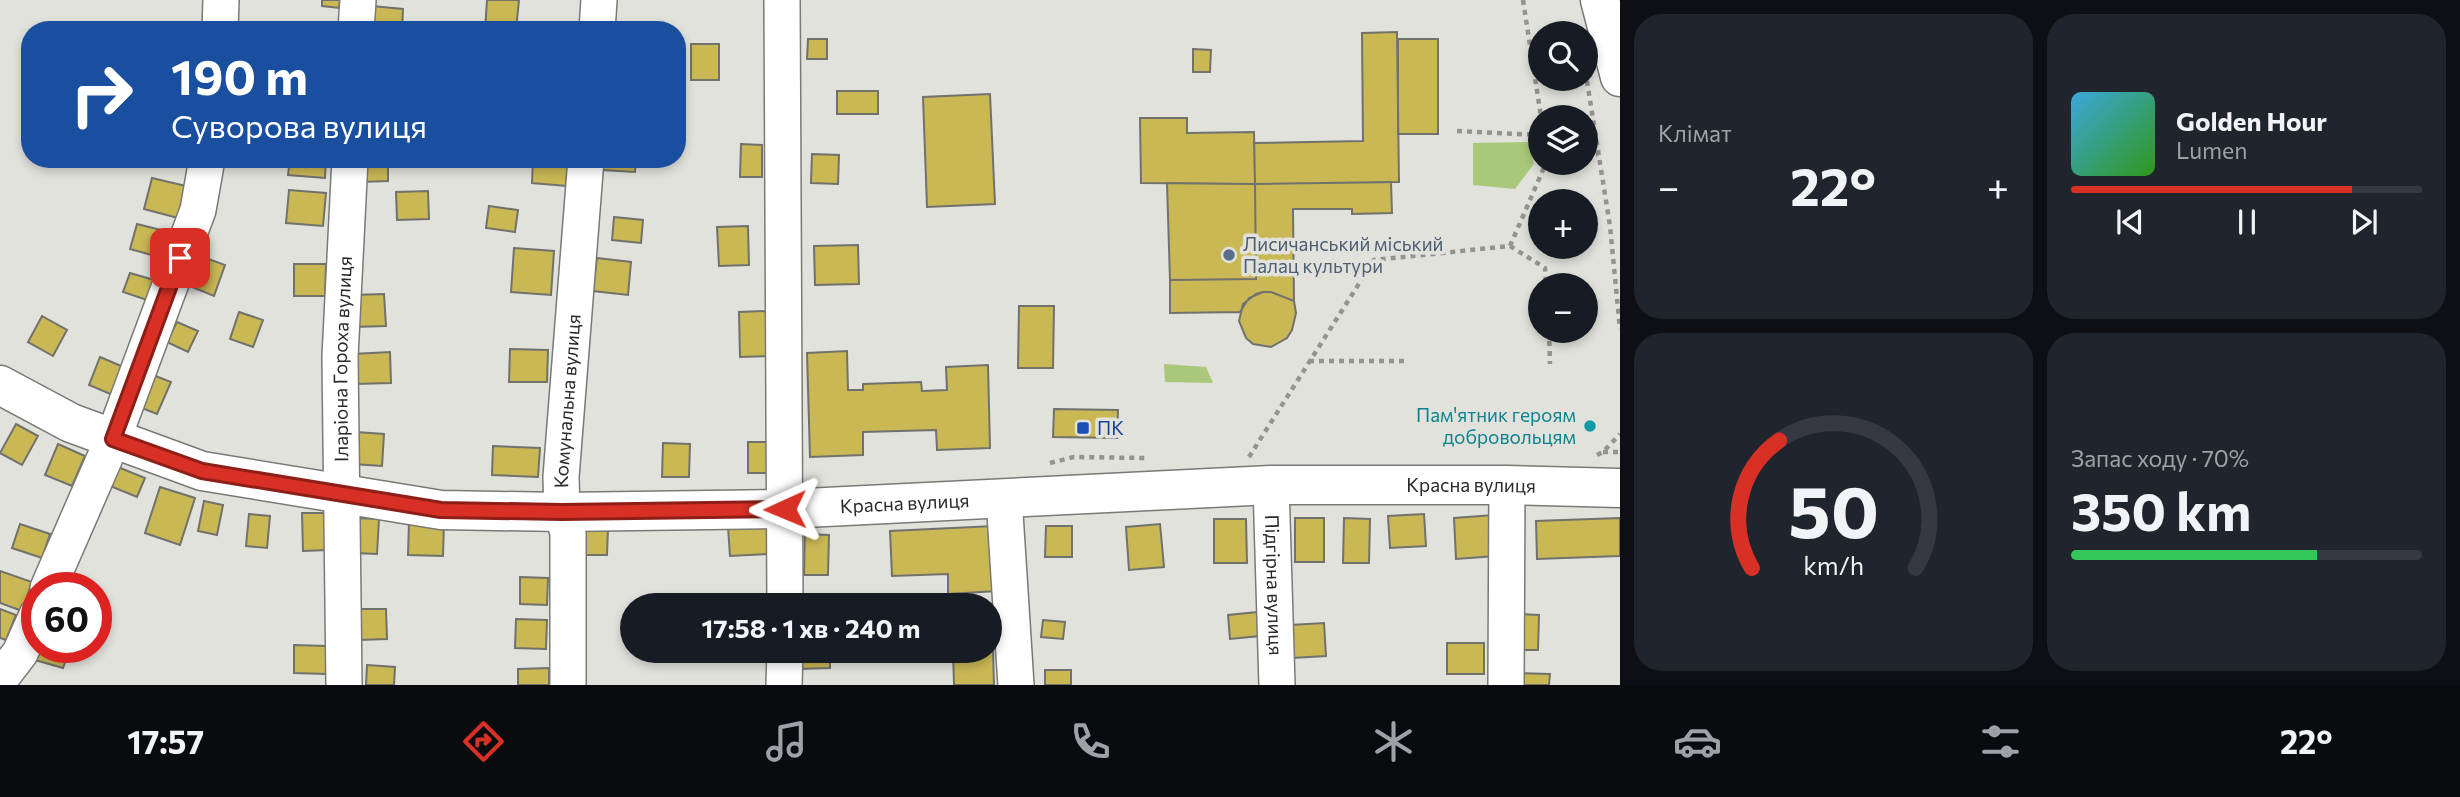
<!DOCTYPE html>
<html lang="uk">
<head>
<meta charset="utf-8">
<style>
	body { margin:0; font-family:Commissioner,sans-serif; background:#20242c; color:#f1f3f6; height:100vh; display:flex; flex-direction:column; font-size:26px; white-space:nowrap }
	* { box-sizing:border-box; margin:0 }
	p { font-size:23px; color:#9ea1a6 }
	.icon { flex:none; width:38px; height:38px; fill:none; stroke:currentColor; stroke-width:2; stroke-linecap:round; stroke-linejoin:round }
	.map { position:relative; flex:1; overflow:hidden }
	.sheet { display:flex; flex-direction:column; gap:14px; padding:14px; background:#0d0f14; width:840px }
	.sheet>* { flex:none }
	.guide { position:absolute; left:21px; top:21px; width:665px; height:147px; border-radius:28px; box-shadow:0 4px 10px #0003; background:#1a4fa0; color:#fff; overflow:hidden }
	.buttons { position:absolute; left:1528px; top:21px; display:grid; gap:14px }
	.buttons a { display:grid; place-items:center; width:70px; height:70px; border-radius:50%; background:#171b24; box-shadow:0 4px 10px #0003; font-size:35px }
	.speed { position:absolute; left:21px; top:572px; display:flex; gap:14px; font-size:35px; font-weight:700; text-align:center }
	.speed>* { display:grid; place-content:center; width:91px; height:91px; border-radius:50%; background:#171b24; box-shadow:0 4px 10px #0003; line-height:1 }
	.speed .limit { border:10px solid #d22; background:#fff; color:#111 }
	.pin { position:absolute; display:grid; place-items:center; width:60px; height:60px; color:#fff; margin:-30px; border-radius:14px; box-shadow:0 4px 10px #0006 }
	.me { position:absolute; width:77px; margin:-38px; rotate:269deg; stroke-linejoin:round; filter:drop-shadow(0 0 5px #0008) }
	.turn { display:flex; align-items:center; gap:24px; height:147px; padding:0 35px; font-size:32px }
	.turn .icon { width:91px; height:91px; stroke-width:2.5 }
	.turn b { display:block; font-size:49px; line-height:60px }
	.big { font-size:52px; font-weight:700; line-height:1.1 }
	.sheet .widget { flex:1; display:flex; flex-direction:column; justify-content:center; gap:10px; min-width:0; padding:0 24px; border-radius:28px; background:#20242c }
	.sheet .dial { align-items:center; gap:0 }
	.dial svg { height:182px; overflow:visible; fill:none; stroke:#363941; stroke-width:7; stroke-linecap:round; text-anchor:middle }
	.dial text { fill:#f1f3f6; stroke:none }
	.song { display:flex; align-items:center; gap:21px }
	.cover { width:84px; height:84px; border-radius:10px; background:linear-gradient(135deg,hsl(200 70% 55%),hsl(110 70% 35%)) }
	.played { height:7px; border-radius:4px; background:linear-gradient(90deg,#d93025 80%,#363941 80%) }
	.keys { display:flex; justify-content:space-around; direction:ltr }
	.heat { display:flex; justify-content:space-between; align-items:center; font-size:38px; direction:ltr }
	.charge { height:10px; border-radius:5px; background:linear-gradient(90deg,#34c759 70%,#363941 0) }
	.sheet .tiles { flex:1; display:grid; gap:14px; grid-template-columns:repeat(2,1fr) }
	.trip { position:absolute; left:620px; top:593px; width:382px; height:70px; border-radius:35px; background:#171b24; box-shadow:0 4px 10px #0003; font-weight:700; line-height:70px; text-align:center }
	.menu { display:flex; height:112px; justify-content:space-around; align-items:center; background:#090b0e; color:#9ea1a6 }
	.menu .icon { width:49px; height:49px }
	.menu .on { color:#d93025 }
	.menu b { font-size:32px; color:#f1f3f6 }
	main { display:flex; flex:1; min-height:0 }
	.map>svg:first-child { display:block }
	.green { fill:#aac879 }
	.building { fill:#cab855; stroke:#71716d; stroke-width:2 }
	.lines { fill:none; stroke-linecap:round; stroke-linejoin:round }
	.minor-casing { stroke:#7a7975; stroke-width:38 }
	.major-casing { stroke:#7a7975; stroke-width:41 }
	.path { stroke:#949390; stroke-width:4.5; stroke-dasharray:5 5; stroke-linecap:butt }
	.minor { stroke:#fff; stroke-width:35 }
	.major { stroke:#fff; stroke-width:38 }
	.route-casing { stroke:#8d1f18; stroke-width:18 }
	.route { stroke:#d93025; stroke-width:12 }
	.service-dot { fill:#5c6f8a; stroke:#e2e2dd; stroke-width:2.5 }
	.culture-dot { fill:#0f9aa8; stroke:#e2e2dd; stroke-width:2.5 }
	.transit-dot { fill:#1a4fb4; stroke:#e2e2dd; stroke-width:2.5 }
	.labels { text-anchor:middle; stroke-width:7; stroke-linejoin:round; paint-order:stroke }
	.service-label { font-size:19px; fill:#4e5e75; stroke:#e2e2dd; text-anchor:start }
	.street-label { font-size:19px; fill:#2b2a29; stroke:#e2e2dd }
	.culture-label { font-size:19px; fill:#0d838f; stroke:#e2e2dd; text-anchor:end }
	.transit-label { font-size:19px; fill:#164399; stroke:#e2e2dd; text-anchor:start }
</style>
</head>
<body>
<main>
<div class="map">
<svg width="1620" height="685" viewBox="0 0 1620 685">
	<rect width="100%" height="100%" fill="#e2e2dd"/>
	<!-- green -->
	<path class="green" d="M1529,142L1534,164L1515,189L1473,185V143Z
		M1164,364L1206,367L1213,383L1165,382Z"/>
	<!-- building -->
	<path class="building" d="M322,0H340L339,8L322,6Z
		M487,0H519L516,30H485Z
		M372,6L403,9L402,30H371Z
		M172,23L206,25L205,30H172Z
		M1397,32L1399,182L1255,184L1254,143L1363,141L1362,33Z
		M808,39H827V59H807Z
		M1398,39H1438V134H1398Z
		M691,44H719V80H691Z
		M1193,49L1211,50L1210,72H1193Z
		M837,91H878V114H837Z
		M990,94L995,204L927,207L923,97Z
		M1140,118H1187V133L1254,132L1255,184L1141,183Z
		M741,144L762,145V177H740Z
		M812,154L839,155L838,184L811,183Z
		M290,159H326L325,178L288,175Z
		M359,159H388V181L360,182Z
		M533,159H568L566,186L532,183Z
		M602,159H636L635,172L602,170Z
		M152,178L186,186L178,218L144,209Z
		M1391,182L1392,213L1352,214V209H1293L1294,301L1271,292H1263L1249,298L1240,312L1170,313V280L1256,279L1255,184Z
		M1167,183L1255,184L1256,279L1170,280Z
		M289,190L326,193L323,226L286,223Z
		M428,191L429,219L397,220L396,192Z
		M489,206L518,210L515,232L486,228Z
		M614,217L643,220L641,243L612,240Z
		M137,224L173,233L166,259L130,249Z
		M748,226L749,265L719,266L717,227Z
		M858,245L859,284L815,285L814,246Z
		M514,248L554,251L551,295L511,292Z
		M203,257L225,265L214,296L192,287Z
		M597,258L631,262L628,295L593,291Z
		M294,264H326L325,296H294Z
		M130,273L154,280L147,300L123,292Z
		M1263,292H1271L1294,301L1296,313L1292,330L1287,338L1271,347L1253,344L1246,338L1239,321L1243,304L1256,294Z
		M384,294L386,326L354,327L352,295Z
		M1019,306H1054L1053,368H1018Z
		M767,311L768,356L740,357L739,312Z
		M239,312L263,320L253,347L230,339Z
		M42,316L67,330L53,356L28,342Z
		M177,322L198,331L188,352L167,342Z
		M510,349L548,350L547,382H509Z
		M847,351L848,390H863V384L921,382L922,391L947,390L946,367L988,365L990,448L937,450L936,430L863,432V455L810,457L807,353Z
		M390,352L391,383L355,384L353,354Z
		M100,357L126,368L115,396L89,385Z
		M148,373L171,382L157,414L134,405Z
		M1054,409L1118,410L1117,438L1053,437Z
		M16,424L38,436L22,465L0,453Z
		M356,432L384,434L382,466L353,464Z
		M748,442H772V473H748Z
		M663,443L690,444L689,477H662Z
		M58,444L85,456L72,486L45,475Z
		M493,446L540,448L538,477L492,475Z
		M113,465L145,478L137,497L105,484Z
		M160,487L195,498L180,545L145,533Z
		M204,501L223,505L217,535L198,531Z
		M302,513H328V550L303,551Z
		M249,514L270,516L267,548L246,546Z
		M1424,514L1426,546L1390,548L1388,516Z
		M1494,515L1496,556L1456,559L1454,518Z
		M356,518L379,519L377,554L354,553Z
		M1295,518H1324V562H1295Z
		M1344,518L1370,519L1369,563H1343Z
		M1620,518V556L1537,559L1536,521Z
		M1214,519H1246L1247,563H1214Z
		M409,521L444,522L443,556L408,555Z
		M20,524L50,534L42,558L12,548Z
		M1160,524L1164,567L1129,570L1126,527Z
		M768,526L769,554L730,556L728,527Z
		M994,526L997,591L948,594V574L892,576L890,531Z
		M1046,526H1072V557H1045Z
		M583,528L608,529L607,555H582Z
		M805,534L829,535L828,575H804Z
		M0,571L32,582L22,611L0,603Z
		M520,577L548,578L547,605L520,604Z
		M0,609L16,615L6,640L0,638Z
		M359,609H386L387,639L360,640Z
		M1257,612L1260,636L1230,639L1228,615Z
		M989,614H992L994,685H954L953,651H989Z
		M1519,614L1539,615L1538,650H1518Z
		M516,619L547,620L546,649L515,648Z
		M1043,620L1065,622L1063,639L1041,637Z
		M1324,623L1326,656L1292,658L1290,625Z
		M1447,643H1484V674H1447Z
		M294,645L327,646L326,674L294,673Z
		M39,648H70L63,668L35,660Z
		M797,651H830V668L797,669Z
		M367,665L395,667L394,685H366Z
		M549,668V685H518V669Z
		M1045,670H1071V685H1045Z
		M1518,673L1550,674L1549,685H1518Z"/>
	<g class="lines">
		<!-- minor casing -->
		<g class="minor-casing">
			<g id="minor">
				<path d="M782,0L785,606"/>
				<path d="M220,30L221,0"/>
				<path d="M356,30L358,0"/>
				<path d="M597,30L599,0"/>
				<path id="s1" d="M1271,485L1277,685"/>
				<path d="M1004,498L1016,685"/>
				<path d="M48,588L113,439L198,210L207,159"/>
				<path d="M0,679L20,653L37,615"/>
				<path id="s2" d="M344,685L340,357L350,159"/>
				<path id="s3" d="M568,685V533L562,512L561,477L586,159"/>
				<path d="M784,685L785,651"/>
				<path d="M1506,685L1507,485"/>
			</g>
		</g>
		<!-- major casing -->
		<g class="major-casing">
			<g id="major">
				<path d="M1600,0L1620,77"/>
				<path id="s4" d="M0,385L71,423L202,471L441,510L562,512L785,509L1271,485H1507L1620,488"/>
			</g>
		</g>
		<!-- path -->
		<path class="path" d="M1523,0L1541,117
			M1587,81L1610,226L1620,329
			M1457,131L1540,135
			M1586,156L1598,154
			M1510,246L1545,268L1546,285
			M1549,331L1550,364
			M1309,361H1405
			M1603,452H1620
			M1597,455L1603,452L1620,434
			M1249,457L1374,260L1510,246L1546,163
			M1050,463L1074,457L1145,458"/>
		<!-- minor -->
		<use href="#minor" class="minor"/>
		<!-- major -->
		<use href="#major" class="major"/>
	</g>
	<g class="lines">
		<!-- route casing -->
		<g class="route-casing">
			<path id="route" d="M180,258L113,439L202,471L441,510L562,512L785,509"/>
		</g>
		<!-- route -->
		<use href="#route" class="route"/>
	</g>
	<!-- markers -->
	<circle class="service-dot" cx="1229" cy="255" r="7"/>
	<circle class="culture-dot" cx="1590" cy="426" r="7"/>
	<rect class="transit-dot" x="1076" y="421" width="14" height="14" rx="3.5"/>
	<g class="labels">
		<!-- service labels -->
		<g class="service-label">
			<text x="1243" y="251">Лисичанський міський<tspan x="1243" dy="22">Палац культури</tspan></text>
		</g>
		<!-- street labels -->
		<g class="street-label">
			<text dy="7" stroke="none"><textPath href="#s2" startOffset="326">Іларіона Гороха вулиця</textPath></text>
			<text dy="7" stroke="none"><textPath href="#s3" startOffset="285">Комунальна вулиця</textPath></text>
			<text dy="7" stroke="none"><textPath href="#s4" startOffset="1493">Красна вулиця</textPath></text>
			<text dy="7" stroke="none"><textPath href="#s4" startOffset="926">Красна вулиця</textPath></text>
			<text dy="7" stroke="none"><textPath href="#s1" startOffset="100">Підгірна вулиця</textPath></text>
		</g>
		<!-- culture labels -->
		<g class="culture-label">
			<text x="1576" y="422">Пам'ятник героям<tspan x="1576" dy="22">добровольцям</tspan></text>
		</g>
		<!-- transit labels -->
		<g class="transit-label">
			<text x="1097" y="435">ПК</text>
		</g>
	</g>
</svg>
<div class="buttons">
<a><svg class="icon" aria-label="search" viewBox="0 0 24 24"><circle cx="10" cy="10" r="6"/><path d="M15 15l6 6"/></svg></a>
<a><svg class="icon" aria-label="layers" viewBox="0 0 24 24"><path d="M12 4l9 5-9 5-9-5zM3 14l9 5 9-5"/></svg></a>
<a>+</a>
<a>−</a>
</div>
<div class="speed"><div class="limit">60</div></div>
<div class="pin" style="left:180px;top:258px;background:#d93025"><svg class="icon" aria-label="arrive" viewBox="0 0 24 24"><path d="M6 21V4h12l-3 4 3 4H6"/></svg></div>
<svg class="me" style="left:785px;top:509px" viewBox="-20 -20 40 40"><path d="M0-17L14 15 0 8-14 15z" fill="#d93025" stroke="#fff" stroke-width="4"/></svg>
<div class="trip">17:58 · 1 хв · 240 m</div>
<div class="guide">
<div class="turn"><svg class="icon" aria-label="right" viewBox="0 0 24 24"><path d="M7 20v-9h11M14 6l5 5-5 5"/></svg><div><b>190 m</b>Суворова вулиця</div></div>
</div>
</div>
<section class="sheet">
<div class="tiles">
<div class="widget"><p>Клімат</p>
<div class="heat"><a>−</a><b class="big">22°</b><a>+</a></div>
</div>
<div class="widget">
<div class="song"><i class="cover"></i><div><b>Golden Hour</b><p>Lumen</p></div></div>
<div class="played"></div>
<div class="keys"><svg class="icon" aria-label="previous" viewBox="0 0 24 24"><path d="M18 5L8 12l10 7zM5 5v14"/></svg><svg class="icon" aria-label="pause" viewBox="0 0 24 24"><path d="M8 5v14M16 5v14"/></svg><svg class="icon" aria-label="next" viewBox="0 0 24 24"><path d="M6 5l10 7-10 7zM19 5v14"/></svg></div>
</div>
<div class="widget dial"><svg viewBox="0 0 100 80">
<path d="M14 69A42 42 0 1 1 86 69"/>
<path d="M14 69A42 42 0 0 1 26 13" stroke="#d93025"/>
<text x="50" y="56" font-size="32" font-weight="700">50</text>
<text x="50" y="72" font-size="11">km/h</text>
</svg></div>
<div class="widget"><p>Запас ходу · 70%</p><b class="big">350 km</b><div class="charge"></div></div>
</div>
</section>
</main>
<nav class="menu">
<b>17:57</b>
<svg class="icon on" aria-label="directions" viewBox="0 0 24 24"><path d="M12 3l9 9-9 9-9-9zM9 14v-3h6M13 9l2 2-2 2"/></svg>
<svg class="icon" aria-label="music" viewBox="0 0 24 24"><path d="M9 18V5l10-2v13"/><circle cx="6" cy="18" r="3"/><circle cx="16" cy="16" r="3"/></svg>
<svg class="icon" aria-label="phone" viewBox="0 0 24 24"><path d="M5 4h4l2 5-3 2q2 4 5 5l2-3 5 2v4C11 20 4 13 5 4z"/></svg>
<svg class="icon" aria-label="climate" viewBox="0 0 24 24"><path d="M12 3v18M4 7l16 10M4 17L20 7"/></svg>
<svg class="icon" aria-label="car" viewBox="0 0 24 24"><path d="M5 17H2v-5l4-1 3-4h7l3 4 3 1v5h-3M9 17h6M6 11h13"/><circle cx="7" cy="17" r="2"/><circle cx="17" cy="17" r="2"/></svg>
<svg class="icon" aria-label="filters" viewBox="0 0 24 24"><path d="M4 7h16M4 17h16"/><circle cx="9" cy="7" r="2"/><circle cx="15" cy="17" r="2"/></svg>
<b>22°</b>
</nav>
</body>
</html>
